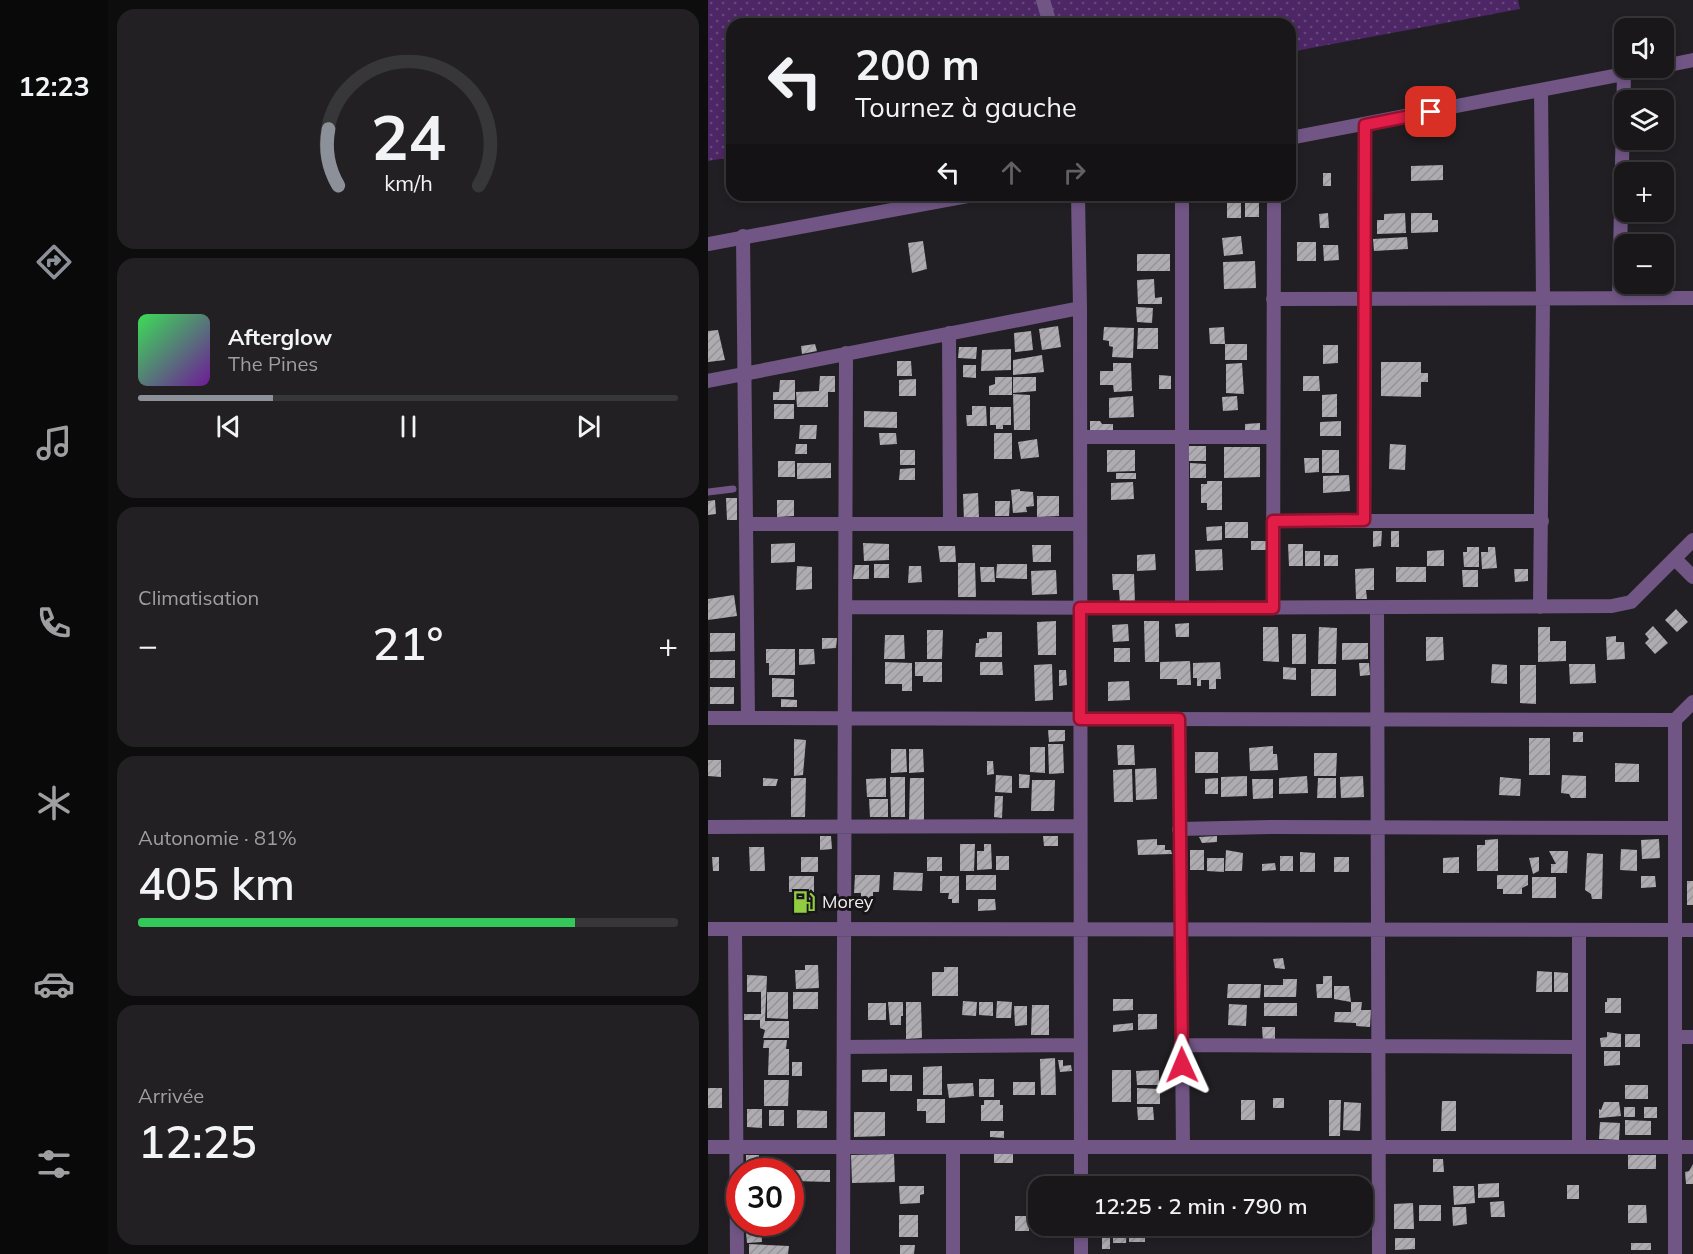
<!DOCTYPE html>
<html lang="fr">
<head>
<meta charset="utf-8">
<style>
	body { margin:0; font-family:Mulish,sans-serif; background:#222023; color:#f1f3f6; height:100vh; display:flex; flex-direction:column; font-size:22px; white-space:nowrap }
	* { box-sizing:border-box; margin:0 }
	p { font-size:20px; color:#9f9fa2 }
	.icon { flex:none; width:33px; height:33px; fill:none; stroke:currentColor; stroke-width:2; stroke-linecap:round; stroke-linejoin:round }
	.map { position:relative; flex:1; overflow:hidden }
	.details { display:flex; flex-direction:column; gap:9px; padding:9px; background:#0e0d0e; width:600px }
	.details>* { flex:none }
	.guide { position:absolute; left:18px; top:18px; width:570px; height:183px; border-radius:18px; box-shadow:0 3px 9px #0003,0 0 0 2px #373639; background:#19171a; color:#f1f3f6; overflow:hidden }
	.tools { position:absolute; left:906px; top:18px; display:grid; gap:12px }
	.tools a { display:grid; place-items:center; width:60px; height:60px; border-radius:12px; background:#19171a; box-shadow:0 3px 9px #0003,0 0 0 2px #373639; font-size:30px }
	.speed { position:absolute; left:18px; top:1158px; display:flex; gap:12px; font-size:30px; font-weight:700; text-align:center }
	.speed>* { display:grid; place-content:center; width:78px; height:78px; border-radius:50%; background:#19171a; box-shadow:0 3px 9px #0003,0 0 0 2px #373639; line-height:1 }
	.speed .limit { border:9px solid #d22; background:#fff; color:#111 }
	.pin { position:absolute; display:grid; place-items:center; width:51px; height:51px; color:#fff; margin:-26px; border-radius:12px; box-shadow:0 3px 9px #0006 }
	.me { position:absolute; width:66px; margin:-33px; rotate:359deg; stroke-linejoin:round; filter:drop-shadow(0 0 4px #0008) }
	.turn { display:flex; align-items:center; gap:21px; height:126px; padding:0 30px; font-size:27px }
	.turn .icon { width:78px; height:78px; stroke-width:2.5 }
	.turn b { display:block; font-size:42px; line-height:51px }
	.lanes { display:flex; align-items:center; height:57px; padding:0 30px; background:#0003; justify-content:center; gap:30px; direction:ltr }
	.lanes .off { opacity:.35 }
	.big { font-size:45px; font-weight:600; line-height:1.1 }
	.details .widget { flex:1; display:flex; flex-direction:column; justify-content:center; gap:9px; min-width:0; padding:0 21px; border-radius:18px; background:#222023 }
	.details .dial { align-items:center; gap:0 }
	.dial svg { height:156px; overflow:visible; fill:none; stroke:#373639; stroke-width:7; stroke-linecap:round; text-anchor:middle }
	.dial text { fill:#f1f3f6; stroke:none }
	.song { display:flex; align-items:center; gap:18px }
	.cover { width:72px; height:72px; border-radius:9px; background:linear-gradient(135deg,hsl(130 70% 55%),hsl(280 70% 35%)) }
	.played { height:6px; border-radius:3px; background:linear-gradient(90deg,#8c9099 25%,#373639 25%) }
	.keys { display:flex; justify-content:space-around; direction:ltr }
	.heat { display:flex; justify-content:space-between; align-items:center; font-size:33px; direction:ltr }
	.charge { height:9px; border-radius:4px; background:linear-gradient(90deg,#34c759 81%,#373639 0) }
	.trip { position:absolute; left:320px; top:1176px; width:345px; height:60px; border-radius:18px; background:#19171a; box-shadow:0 3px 9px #0003,0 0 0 2px #373639; font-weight:600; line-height:60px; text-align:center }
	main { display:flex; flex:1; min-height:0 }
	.tabs { display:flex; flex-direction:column; width:108px; justify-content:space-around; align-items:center; background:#0a090a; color:#9f9fa2 }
	.tabs .icon { width:42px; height:42px }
	.tabs .selected { color:#8c9099 }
	.tabs b { font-size:27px; color:#f1f3f6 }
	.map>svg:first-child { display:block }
	.green { fill:url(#green-dots) }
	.building { fill:url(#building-hatch) }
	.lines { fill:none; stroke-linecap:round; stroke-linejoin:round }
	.lane { stroke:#715685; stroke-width:7 }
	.street { stroke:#715685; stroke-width:14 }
	.route-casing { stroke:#92132f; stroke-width:15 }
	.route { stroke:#e11d48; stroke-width:10 }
	.labels { text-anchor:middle; stroke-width:6; stroke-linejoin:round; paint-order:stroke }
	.poi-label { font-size:18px; fill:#efeef1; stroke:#181619; text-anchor:start }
</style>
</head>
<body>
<main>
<nav class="tabs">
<b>12:23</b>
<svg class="icon selected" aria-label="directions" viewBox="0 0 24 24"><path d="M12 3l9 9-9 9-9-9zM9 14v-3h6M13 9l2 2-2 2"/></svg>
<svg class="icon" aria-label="music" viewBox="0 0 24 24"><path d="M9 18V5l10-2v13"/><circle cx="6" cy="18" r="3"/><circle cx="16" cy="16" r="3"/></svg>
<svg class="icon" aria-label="phone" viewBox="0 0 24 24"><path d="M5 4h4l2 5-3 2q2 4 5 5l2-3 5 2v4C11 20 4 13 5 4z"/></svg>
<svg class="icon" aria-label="climate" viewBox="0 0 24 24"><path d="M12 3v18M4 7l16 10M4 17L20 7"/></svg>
<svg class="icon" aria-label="car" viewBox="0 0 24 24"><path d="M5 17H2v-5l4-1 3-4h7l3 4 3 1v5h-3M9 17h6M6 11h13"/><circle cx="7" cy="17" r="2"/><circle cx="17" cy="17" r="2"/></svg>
<svg class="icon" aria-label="filters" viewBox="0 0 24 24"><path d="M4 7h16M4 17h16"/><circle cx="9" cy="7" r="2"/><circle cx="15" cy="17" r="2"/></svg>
</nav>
<section class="details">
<div class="widget dial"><svg viewBox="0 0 100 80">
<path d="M14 69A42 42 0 1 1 86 69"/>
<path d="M14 69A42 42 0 0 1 9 40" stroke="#8c9099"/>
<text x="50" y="56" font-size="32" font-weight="700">24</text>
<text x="50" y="72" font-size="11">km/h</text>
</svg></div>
<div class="widget">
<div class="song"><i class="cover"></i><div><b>Afterglow</b><p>The Pines</p></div></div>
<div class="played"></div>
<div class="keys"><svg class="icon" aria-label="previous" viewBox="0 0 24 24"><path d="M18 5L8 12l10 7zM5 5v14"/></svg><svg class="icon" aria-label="pause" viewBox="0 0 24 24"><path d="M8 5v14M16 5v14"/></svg><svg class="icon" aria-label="next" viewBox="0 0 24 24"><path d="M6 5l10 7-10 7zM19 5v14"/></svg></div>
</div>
<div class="widget"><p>Climatisation</p>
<div class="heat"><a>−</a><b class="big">21°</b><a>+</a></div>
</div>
<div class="widget"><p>Autonomie · 81%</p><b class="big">405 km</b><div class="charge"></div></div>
<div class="widget"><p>Arrivée</p><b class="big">12:25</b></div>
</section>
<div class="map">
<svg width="985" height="1254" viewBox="0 0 985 1254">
	<defs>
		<pattern id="green-dots" width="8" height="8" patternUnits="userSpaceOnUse" patternTransform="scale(1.5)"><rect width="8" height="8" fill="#4d2666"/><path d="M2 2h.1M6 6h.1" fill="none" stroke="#67467c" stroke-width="1.8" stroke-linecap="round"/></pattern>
		<pattern id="building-hatch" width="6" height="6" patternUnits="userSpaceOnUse" patternTransform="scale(1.5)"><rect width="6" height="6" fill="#afacb1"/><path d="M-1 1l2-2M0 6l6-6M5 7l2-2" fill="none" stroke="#959397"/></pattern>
	</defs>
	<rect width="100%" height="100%" fill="#211f23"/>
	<!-- green -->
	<path class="green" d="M0,0H810L812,9L582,52V24H24V157L0,161Z"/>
	<!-- building -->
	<path class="building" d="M735,165V180L703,181V166Z
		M615,173H623V186H615Z
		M519,195H533V218H519Z
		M537,199H551V217H537Z
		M620,213L621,228H612L611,214Z
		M697,213L698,233L669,234V220H676V214Z
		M703,213H724V220H730V232L703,233Z
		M533,236L535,254L516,256L514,238Z
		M699,237L700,249L666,251L665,239Z
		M215,241L219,269L204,273L200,243Z
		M589,242H608V261H589Z
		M615,245H630L631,260L616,261Z
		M429,254H462V271H429Z
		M547,261L548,288L516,289L515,262Z
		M446,279L447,298L454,297V304H430L429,280Z
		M428,307L445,308L444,323L429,322Z
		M350,326L353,347L334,350L331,329Z
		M396,327L426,328L425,358L404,357L405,347L401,346V341L395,340Z
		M516,327L517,344H502L501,328Z
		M430,328H450V349H429Z
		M10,330L17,360L0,362V331Z
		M323,331L325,350L307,352L306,333Z
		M107,344L109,351L94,354L93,346Z
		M517,344H539V360H517Z
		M615,345H630V363L615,364Z
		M251,347H269L268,359L250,358Z
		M303,349V370L273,371L274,350Z
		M334,355L336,372L305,375V360Z
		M189,361H203L204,376H189Z
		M673,362H713V373H720V382H713V397L673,396Z
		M405,363H423L424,391L406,392L405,385H392V371H405Z
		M534,363L536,394L518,393V364Z
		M255,365H268V378L255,377Z
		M451,375L463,376V389H451Z
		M112,376H127V392H120V407H89L88,392L111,391Z
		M595,376H611L612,391H595Z
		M287,377H304V395H281V386L287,384Z
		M305,377H328V391L305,393Z
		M208,379V396H191V380Z
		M72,380H87V400H65V392H71Z
		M305,394L322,395V430H306Z
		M629,394V417H614V395Z
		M425,396L426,417L401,418V398Z
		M529,396L530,410L515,411L514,397Z
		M66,404H86V419H66Z
		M264,406H278L279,426H259L258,415H264Z
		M282,407H303V425H295V429H288V425H282Z
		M156,411L189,412V428L156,427Z
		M382,421H392L394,424H405V434H382Z
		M633,421V436H612V422Z
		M552,423V430L537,431V424Z
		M92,425H109L108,439H91Z
		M171,433H188L189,444L172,445Z
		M286,433H304V459H286Z
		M329,439L331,457L313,459L310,442Z
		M88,444H99V454H87Z
		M682,444L698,445L697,470L681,469Z
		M481,446H498V461H480Z
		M516,447H552V477L516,478Z
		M192,450H207V465H192Z
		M399,450H427V471L399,472Z
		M614,450H631V473H614Z
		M596,458H611V472L597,473Z
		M70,461H87V477H70Z
		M89,463H123V478L89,479Z
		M482,463L498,464V478H482Z
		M207,468V480H191L192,469Z
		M408,473H428V479H408Z
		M641,475L642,491L615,493V476Z
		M499,481H514V510H499V503H493V484H499Z
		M425,482L426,499L403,500V483Z
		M312,489V491L325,492L326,506L318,507L319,512L305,513L303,490Z
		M270,493L271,519L256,520L255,494Z
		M329,496H351V516L329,517Z
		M18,498H29V520H19Z
		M7,500L8,514L0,515V501Z
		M69,500H86V516L69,517Z
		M287,501H302L301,516H287Z
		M517,522H540V538H517Z
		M514,526V540L499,541L498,527Z
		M665,531H674L673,546L665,547Z
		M683,531H691V547H683Z
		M543,541H558V550H543Z
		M87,543V562L63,563V544Z
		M155,543L181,544V560L156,561Z
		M580,544H595V566H581Z
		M324,545H343V562H325Z
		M230,546H247L248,562H232Z
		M759,547H771V567H756L755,552H759Z
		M780,547H787L789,568L774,569L773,552H780Z
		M514,549L515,570L488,571L487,550Z
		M736,550V566H719V551Z
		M597,551H612V566H597Z
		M447,554L448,570L429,571V555Z
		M616,555H630V566H616Z
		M250,563H267L268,597H250Z
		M166,564H181V578H166Z
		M289,564H319V579L288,578Z
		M147,565H161V579H145Z
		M89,566L104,567V589L88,590Z
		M201,566H213L214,582L200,583Z
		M272,567H286L287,582H273Z
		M688,567H718V582H688Z
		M666,568V590H658L659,599H648L647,569Z
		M806,569H820V581L807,582Z
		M348,570L349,594L324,595L323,571Z
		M754,570H770V587H755Z
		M404,574H426L427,603L412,604L411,590H405Z
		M26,595L29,616L0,620V599Z
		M968,609L980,622L969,632L957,620Z
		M348,621V655H330L329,622Z
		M436,621H451V662H437Z
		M481,623V637H468L467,624Z
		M420,624L421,641L405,642L404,625Z
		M945,626L960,643L947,654L937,643L941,639L937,634Z
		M555,627H570L571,662L555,661Z
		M611,627L629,628L628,664H610Z
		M830,627H842V641H858V661L830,662Z
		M219,630H235L234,659H219Z
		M279,632H294V657H267L268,643H271V639L279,638Z
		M2,633H27V651L2,652Z
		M584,634H598V664H584Z
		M177,635H196L197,659H176Z
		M908,636V642H916L917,659L899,660L898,637Z
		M718,637H735L736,660L718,661Z
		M114,638H129L128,648L114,649Z
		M634,643H660V659L634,660Z
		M406,648H422V662H406Z
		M58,649H87V675H61V663H58Z
		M91,649H106L107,664L91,665Z
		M2,660H27V678H2Z
		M482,661L483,685H469V679H452V662Z
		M177,662L204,663V691H194V684H177Z
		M207,662H234V682H215V676H207Z
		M272,662H294L295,675H272Z
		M512,662L513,679H508V689H501V680H493V686H489V678H485V663Z
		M651,663H661L662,675L652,676Z
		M344,664L345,700L327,701L326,665Z
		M784,664L799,665V684L783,683Z
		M861,664H887L888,683L862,684Z
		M812,665H828V704L812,703Z
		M575,667L588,668V680L575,679Z
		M603,669H628V696H603Z
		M351,670H358L359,685L351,686Z
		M64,678L86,679V697H64Z
		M421,681L422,700L400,701V682Z
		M2,687H26V704H2Z
		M73,699L89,700V707H73Z
		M340,730H357V741L341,742Z
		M865,732H875V742H865Z
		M821,738H842V775H821Z
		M86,739L98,740L95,775L86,776Z
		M340,744H355L356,773L341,774Z
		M409,745H426L427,765H410Z
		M565,746V754H569L570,770L542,771L541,748Z
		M322,747H337V773L322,772Z
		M183,749H198L199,772L183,773Z
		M201,749H215L216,772L201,773Z
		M487,752H510V773H487Z
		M606,753H629L628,776H606Z
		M0,760H13V777L0,776Z
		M279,761H285L286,774L279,775Z
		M907,763L931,764V782H907Z
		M448,768L449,799L428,800L427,769Z
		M424,769L425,802H406L405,770Z
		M311,774L322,775L321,788H311Z
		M288,775L304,776V793L287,792Z
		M854,775L878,776V798H863L861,794L853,793Z
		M539,776V796L513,797V777Z
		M599,776L600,793L571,794V778Z
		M655,776L656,797L633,798L632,777Z
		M182,777H197V817H183Z
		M792,777L813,779L812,796L791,795Z
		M55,778L70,779L68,786H55Z
		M83,778H98L97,817H83Z
		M178,778V797H159L158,779Z
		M202,778H216V820H201Z
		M510,778V794H497V779Z
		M610,778H628V798H609Z
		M544,779H565V798L545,799Z
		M324,780H347L346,811H323Z
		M287,796H295L294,818L286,817Z
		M161,799H180V817H162Z
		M112,836H123L124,849L112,850Z
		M335,836H350V846H336Z
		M509,836V842L494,843L491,837Z
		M449,839V845H457V850H463L464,854L430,855L429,840Z
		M790,839V871H769V845H777V840Z
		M951,839L952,858L934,859L933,840Z
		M252,844H267L266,871H252Z
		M276,844H283L284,869L269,870V851H276Z
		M41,847H56L57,871H42Z
		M913,849L929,850V871L912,870Z
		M482,850H496V870H482Z
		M518,850L535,853L534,871H517Z
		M841,851H860L859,873H843V864H848Z
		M592,852L607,853V872H592Z
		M879,853L895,854L894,899H884L883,894L877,890Z
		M288,856H301V870H288Z
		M572,856H585V871H572Z
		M4,857H11V871H5Z
		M93,857H110V872H93Z
		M219,857H234V871H219Z
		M626,857H641V872H626Z
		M751,857V873H735V858Z
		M831,857V871L825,874L821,858Z
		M499,858H516V872L499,871Z
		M567,863L568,870L554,871V864Z
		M186,872L215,873L214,891L185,890Z
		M147,875H172L171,892H165V899L153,898V893H146Z
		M258,875H288V890H258Z
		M789,875H820V885L814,888V894H795V889H789Z
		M81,876H106V892H81Z
		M232,876H251V903H244V899H240L241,893H232Z
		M933,876H947L948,887L933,888Z
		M824,877H848V898H824Z
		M979,881H985V905H979Z
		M85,896H103V906H85Z
		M270,899H287L288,910L270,911Z
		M575,958L577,969L567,968L565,959Z
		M97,965H110L111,988L88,989L87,970H97Z
		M236,967H250V996H224V972H236Z
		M829,971L844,972V992H828Z
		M846,972L860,973V992H846Z
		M39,975L59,976L57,1021H81V1038H55L57,1030L52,1028V1020H36V1014H53V992H39Z
		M615,976H624V998H609L608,984H615Z
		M575,979H589L588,997H556V985H575Z
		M520,984H553L552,998H519Z
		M626,986H641L643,1002L626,999Z
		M59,992H80V1019L59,1018Z
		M85,992H110V1009H85Z
		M899,998H913V1013H897V1002H899Z
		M405,999H425V1010L405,1011Z
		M255,1001L269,1002L268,1016L254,1015Z
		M289,1001L304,1002L303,1018H288Z
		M180,1002H195V1016H193V1025H182Z
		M198,1002H213L214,1038L198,1039Z
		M271,1002H285V1016L271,1015Z
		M643,1002H654L653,1010H663L662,1027L648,1026V1023L626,1022L627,1012H643Z
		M160,1003H178V1020H160Z
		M556,1003H589V1016H556Z
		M521,1004L539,1005L538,1026L520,1025Z
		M324,1005H341V1035H323Z
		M306,1006H319V1025L307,1026Z
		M430,1014H449V1029L430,1030Z
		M425,1023V1030L405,1032V1025Z
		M554,1027H567V1042H555Z
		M899,1032L913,1034V1047H893L892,1038L899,1037Z
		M917,1034H932V1047H917Z
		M56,1040H79L78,1049H81V1075H60L61,1048H55Z
		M896,1051H912V1065L896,1066Z
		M347,1058L348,1095H333L332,1059Z
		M350,1060H355V1066L363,1065L364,1071L352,1072Z
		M84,1062H94V1076H84Z
		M234,1066V1095H215V1067Z
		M179,1069V1082H154V1070Z
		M404,1070H423V1102H404Z
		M451,1070V1085H429L428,1071Z
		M182,1075H204V1091H182Z
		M271,1079H286V1097H271Z
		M56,1080H81L80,1106H56Z
		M305,1082H327V1095H305Z
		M265,1083L266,1096L241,1098L239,1084Z
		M917,1085H940V1099H917Z
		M0,1088H14V1108H0Z
		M429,1088L452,1089V1104H429Z
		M565,1098H576V1108H565Z
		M209,1099H237V1123H218V1111H209Z
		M276,1100H292V1105H295V1121H273V1105H276Z
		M533,1100H547V1120H533Z
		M621,1100H633L632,1136H621Z
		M734,1101H748V1131H733Z
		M636,1102L653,1103L652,1131L635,1130Z
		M896,1102H911L913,1116L891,1118V1109L893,1110Z
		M429,1107H445L446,1120H430Z
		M916,1107H927V1117H916Z
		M936,1107H949V1118H936Z
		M39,1109H54V1128L39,1127Z
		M61,1110H76V1126H61Z
		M89,1110L119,1111V1128H89Z
		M146,1112H177V1136L146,1137Z
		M917,1120L943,1121V1135H917Z
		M892,1122L912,1123L911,1140L891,1139Z
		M282,1131H296V1138L282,1137Z
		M186,1154L187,1182L144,1183L143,1155Z
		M286,1154H305V1163H286Z
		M38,1155H51V1168H38Z
		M920,1155H948V1169H920Z
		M725,1159H735L736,1172H725Z
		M985,1164V1184H978L977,1172L981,1171Z
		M86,1170H122V1182L86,1181Z
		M580,1181H599V1186H580Z
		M791,1183V1197L770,1198V1184Z
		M859,1185H871V1199H859Z
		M191,1186H216V1194L212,1195V1203L192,1204Z
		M745,1186H766L767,1203L746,1205Z
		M796,1201L797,1217H783L782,1202Z
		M705,1203L706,1229H686V1204Z
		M711,1205H733V1221H711Z
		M920,1205H938L939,1223H920Z
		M744,1207H758L759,1224L745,1226Z
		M191,1215H210V1237H191Z
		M307,1216H321V1231H307Z
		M37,1222H53L54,1242L39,1243Z
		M394,1226H402V1249H394Z
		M405,1226H419L418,1243H405Z
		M421,1226H437V1242H421Z
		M555,1226H575V1231L551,1232V1227Z
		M579,1226H602V1233L579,1232Z
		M687,1238H707V1249L687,1250Z
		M923,1243H943V1250H923Z
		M41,1244L81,1246L80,1254H41Z
		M192,1245H207L206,1254H192Z"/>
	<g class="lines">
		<!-- lane -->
		<path class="lane" d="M0,492L25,489"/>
		<!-- street -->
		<path class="street" d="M335,0L342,24
			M956,66L985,60
			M582,138L947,68
			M370,195L372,308L373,1186
			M474,195V608
			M35,236L40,718
			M0,244L265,195
			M911,298L916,74
			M565,299L985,298
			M241,333L242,524
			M0,381L372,308
			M372,437H565
			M656,520L657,125
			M565,521H834
			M38,524H372
			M967,559L985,577
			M137,607L474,608L904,606L923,602L985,540
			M832,607L835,298L833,90
			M565,608L566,195
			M669,608L671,1254
			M0,718L967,720
			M471,719L475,1147
			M0,827L372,826
			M471,829L563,827L967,828
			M0,929L985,930
			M27,929L29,1254
			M871,930V1147
			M967,1037H985
			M473,1045L871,1047
			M136,1047L372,1045
			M0,1147H985
			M245,1147V1254
			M373,1226V1254
			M135,1254L138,353
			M967,1254V720L985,702"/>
	</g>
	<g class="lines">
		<!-- route casing -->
		<g class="route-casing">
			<path id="route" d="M474,1065L471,719H372V608H565V521L656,520L657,125L723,112"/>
		</g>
		<!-- route -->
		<use href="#route" class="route"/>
	</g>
	<!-- icons -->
	<defs>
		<g id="fuel-bare" transform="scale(1.8)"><path d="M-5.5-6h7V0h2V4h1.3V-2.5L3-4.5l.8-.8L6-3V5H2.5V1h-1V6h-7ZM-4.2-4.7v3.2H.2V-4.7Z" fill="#90cd40" stroke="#181619" stroke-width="2.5" paint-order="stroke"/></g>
	</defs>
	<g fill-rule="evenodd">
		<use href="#fuel-bare" x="96" y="902"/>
	</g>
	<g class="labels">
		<!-- poi labels -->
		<g class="poi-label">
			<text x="114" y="908">Morey</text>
		</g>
	</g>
</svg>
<div class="tools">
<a><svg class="icon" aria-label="sound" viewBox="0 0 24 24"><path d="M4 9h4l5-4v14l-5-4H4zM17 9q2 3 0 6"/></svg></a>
<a><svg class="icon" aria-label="layers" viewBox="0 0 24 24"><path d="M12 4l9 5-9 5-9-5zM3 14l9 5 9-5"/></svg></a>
<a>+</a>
<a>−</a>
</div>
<div class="speed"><div class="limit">30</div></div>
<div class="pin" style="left:723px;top:112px;background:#d93025"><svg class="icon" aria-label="arrive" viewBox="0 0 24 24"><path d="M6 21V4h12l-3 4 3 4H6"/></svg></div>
<svg class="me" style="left:474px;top:1065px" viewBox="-20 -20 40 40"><path d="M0-17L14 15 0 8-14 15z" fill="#e11d48" stroke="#fff" stroke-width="4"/></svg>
<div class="trip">12:25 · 2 min · 790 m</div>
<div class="guide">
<div class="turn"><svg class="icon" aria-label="left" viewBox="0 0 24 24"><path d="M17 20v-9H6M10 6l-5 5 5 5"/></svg><div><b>200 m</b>Tournez à gauche</div></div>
<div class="lanes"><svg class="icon" aria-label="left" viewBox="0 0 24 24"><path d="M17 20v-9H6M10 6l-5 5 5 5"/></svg><svg class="icon off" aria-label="ahead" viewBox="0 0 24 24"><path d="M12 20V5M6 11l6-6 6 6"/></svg><svg class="icon off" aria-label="right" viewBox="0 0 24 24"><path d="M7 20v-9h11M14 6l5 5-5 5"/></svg></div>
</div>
</div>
</main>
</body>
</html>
